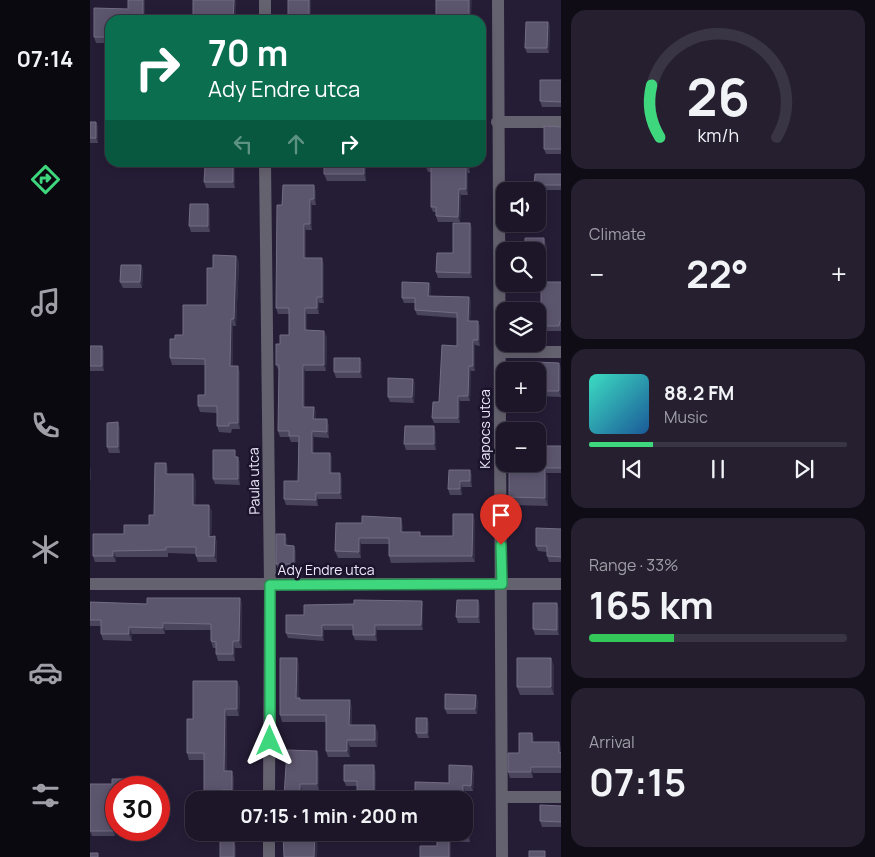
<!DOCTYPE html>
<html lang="en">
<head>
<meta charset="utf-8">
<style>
	body { margin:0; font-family:Manrope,sans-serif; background:#251f30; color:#f1f3f6; height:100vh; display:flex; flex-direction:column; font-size:19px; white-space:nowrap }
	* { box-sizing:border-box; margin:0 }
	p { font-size:16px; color:#a09fa8 }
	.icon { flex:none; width:28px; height:28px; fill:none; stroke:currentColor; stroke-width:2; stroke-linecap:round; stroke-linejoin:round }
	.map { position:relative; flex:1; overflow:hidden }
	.side { display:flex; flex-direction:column; gap:10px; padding:10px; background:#0f0c16; width:314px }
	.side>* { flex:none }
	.banner { position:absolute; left:15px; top:15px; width:381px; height:152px; border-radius:15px; box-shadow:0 2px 12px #0003,0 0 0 1px #3a3545; background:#0b6e4f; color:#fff; overflow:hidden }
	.controls { position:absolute; left:406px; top:182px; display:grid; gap:10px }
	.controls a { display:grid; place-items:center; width:50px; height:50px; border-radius:10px; background:#1c1628; box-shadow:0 2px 12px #0003,0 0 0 1px #3a3545; font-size:25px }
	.speed { position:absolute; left:15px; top:776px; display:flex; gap:10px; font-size:25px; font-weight:700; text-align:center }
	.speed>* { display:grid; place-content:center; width:65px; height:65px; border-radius:50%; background:#1c1628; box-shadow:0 2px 12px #0003,0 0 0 1px #3a3545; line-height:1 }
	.speed .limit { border:8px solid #d22; background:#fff; color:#111 }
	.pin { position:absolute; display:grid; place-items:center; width:42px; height:42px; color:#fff; margin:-51px -21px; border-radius:50% 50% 50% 0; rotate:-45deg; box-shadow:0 0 5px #0007 }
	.pin .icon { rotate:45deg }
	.me { position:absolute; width:55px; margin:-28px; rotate:0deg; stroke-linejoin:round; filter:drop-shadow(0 0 4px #0008) }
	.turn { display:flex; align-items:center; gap:18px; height:105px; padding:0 20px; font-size:22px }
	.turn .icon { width:65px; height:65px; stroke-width:2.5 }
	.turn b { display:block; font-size:35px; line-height:42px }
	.lanes { display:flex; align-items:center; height:48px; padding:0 20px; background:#0003; justify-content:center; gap:25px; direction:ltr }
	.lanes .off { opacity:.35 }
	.big { font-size:38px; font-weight:700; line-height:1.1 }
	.side .widget { flex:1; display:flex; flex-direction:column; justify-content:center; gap:8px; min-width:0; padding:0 18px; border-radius:15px; background:#251f30 }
	.side .dial { align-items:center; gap:0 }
	.dial svg { height:130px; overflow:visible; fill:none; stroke:#3a3545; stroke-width:7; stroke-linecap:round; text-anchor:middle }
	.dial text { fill:#f1f3f6; stroke:none }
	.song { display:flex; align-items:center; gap:15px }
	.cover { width:60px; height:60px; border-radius:8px; background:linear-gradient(135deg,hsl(170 70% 55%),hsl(210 70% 35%)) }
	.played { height:5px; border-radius:2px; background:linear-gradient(90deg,#3fd77d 25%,#3a3545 25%) }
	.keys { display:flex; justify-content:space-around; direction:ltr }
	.heat { display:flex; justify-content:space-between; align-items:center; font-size:28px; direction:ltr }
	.charge { height:8px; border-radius:4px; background:linear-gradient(90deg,#34c759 33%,#3a3545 0) }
	.trip { position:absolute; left:95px; top:791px; width:288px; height:50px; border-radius:15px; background:#1c1628; box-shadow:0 2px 12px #0003,0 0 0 1px #3a3545; font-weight:700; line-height:50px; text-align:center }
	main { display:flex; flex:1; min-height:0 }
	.tabs { display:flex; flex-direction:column; width:90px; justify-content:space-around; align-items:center; background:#0b0910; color:#a09fa8 }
	.tabs .icon { width:35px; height:35px }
	.tabs .on { color:#3fd77d }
	.tabs b { font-size:22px; color:#f1f3f6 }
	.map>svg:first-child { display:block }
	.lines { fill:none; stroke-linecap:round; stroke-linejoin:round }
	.minor { stroke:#65626f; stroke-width:12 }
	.wall { fill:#4a445d }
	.shaded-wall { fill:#342d46 }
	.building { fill:#5c556e; stroke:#736d84 }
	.route-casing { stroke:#298c51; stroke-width:12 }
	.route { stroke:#3fd77d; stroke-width:9 }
	.labels { text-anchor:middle; stroke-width:5; stroke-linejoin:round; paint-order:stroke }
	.street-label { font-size:14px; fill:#efeafb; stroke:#1b142c }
</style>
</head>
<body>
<main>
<nav class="tabs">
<b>07:14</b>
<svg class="icon on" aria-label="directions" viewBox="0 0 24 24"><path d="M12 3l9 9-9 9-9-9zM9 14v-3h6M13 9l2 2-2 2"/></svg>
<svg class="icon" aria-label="music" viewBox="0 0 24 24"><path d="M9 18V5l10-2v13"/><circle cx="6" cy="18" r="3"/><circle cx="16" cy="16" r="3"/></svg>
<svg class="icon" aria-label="phone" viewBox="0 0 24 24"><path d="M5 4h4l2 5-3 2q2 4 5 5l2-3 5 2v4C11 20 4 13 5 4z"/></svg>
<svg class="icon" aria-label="climate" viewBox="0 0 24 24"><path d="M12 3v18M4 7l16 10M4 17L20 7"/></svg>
<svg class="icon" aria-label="car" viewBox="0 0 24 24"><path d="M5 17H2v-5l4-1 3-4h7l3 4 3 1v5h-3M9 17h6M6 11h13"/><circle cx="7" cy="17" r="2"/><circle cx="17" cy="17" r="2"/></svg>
<svg class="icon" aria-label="filters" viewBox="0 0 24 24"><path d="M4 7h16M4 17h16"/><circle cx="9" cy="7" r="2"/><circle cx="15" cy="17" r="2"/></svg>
</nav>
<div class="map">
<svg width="472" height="857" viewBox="0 0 472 857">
	<rect width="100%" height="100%" fill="#251d36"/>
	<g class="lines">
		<!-- minor -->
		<path class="minor" d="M175,0V20
			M408,0L412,857
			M407,122H472
			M175,162L180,585L179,800
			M410,352H472
			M0,584H472
			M412,797H472
			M179,857V832"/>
	</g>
	<!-- wall -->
	<path class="wall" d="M38,0H55V20H20V43H6L4,37V8L38,9Z
		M458,22L460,27L459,53H437L435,48Z
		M472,80V107H452L450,101Z
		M0,122H6L8,127V143H0Z
		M472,127V154H456L454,149Z
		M129,162H151V166H145V188H116L114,182L129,166Z
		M336,162H380V173H378V195H371L370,222H348L346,216V212H343L341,207V172H338L336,167Z
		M276,164V181H237L234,174Z
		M472,174V190H446L444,185Z
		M226,191V205H222V230H216V258L234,264V303H229V314H217V330L237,337L236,371H215V407H224L226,413V419L239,425V438L224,437V453H240L242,459V473L252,479V499H228V506L196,505L194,499L208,481V442H201L199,437H190L188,431L189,371L186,365L190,344L199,335V314H188L186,308L192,205Z
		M118,204L120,210V232H101L99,226Z
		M380,223L382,229V278H348L346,272L363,253Z
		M443,224V230H419L417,225Z
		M457,246V281H448V251Z
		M146,256L149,262L146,326H143V366L150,372V429H142L141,433L129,432L127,426V413L110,412L108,406L115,395V365H82L80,358L85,339L93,335L117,305L123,268Z
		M51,265L53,271L52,288H33L30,282Z
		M472,282V331H456L454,325H448V311Z
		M339,283L341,288L340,296L379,297L381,302L380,321L390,326V346L385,345V371H381L380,401H370V423H344L342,418L349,402L367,346V318L327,315L325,310V303H314L312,298Z
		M0,346H12L14,352V371H0Z
		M270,358L272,364V378H246L244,372Z
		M471,368V397L448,396V371Z
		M323,379L325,384L324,403L300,402L298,397Z
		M448,399V413H437L435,410Z
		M30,428V453H19L17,447Z
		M346,432V450H316L314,444Z
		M472,446V473H456L458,477V506L422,505L419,497L450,469V468Z
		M147,456V457L150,463V485L125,484L123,479Z
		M76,463L78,470V474L106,480L105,505L122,511L121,537L125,536L127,543V562H108L106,556V554L78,553V557H26V562H5L3,556L34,534L59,525L64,515Z
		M380,470L382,476V487H372V495H360L358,489Z
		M385,520V562L301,563L299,556V544H271V558H248L245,551L246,523L313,525V532L331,536H363Z
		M472,529V562H459L457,556V552L448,551L446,546Z
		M195,534L197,540V545L206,551V569H188L186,564Z
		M150,598L152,605V648H145V661H128L126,654V648H123L121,641V630H75V634H42V641L13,640L11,634V626H0V602L57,604Z
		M332,601L333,606V630H287V641L265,640L263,635V630H234V641L198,638L196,633L214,615L264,604Z
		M390,605V623H368L366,617Z
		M469,609V635H445L443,629Z
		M461,658L464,667V695H430L427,687Z
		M209,665V698L210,700L262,707V725L288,732L287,747H260V757H238L236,751V722H192L190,715Z
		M147,681L150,688L149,716H137V771L144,778V797H135V800H114V760H99L97,753L103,719Z
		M388,700L387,714H357L355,709Z
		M337,718L339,724V738H328L326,733Z
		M442,733L444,739V742L471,747L472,773H443V778H420L418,772Z
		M229,757V790H212V800H190L194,797Z
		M286,771V796H269L267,790V786H256L254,781Z
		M384,771L383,791H375V820L380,826V842H361V857H330L347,846L374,800H325V782L359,783Z
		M0,784L36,785V788H26L25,836H2L0,831Z
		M472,806V827H452L450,821Z
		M104,809V832H135V839L102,838L100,831Z"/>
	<!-- shaded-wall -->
	<path class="shaded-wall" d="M53,0H55V20H53Z
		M144,0H146V20H143Z
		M219,0H221V20H219Z
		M379,0H382L381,20H379Z
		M458,22L460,27L459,53L457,48Z
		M6,122L8,127V143L6,138Z
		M143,162H144L145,166V188L143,182Z
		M274,162H276V181L274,174Z
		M378,162H380V173L378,167Z
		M376,167L378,173V195L376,189Z
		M224,185L226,191V205L224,199Z
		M369,189L371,195L370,222L368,217Z
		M220,199L222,205V230L220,224Z
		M118,204L120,210V232L118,226Z
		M380,223L382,229V278L380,273Z
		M214,224L216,230V264L214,258Z
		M454,238L457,246V281L454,273Z
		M146,256L149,262L146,326L144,319Z
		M232,258L234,264V303L232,297Z
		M51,265L53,271L52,288L50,282Z
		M339,283L341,288L340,302L338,296Z
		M227,297L229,303V314L227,308Z
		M379,297L381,302L380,326L378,321Z
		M215,308L217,314V336L215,330Z
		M141,319L143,326V372L140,366Z
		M388,321L390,326V346L388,340Z
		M234,331L237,337L236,371L234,365Z
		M383,340L385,345V371L383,366Z
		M12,346L14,352V371L12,366Z
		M270,358L272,364V378L270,372Z
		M469,363L471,368V397L469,391Z
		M213,365L215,371V413L213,407Z
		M148,366L150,372V429L148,423Z
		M379,366L381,371L380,401L378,396Z
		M323,379L325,384L324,403L322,397Z
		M368,396L370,401V423L368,418Z
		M448,398V413L447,410Z
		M224,407L226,413V425L223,419Z
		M237,419L239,425V438L237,432Z
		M28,422L30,428V453L28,447Z
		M344,426L346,432V450L344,444Z
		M222,431L224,437V459L222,453Z
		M240,453L242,459V479L240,473Z
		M148,457L150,463V485L148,479Z
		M76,463L78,470V480L76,474Z
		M0,467L1,470V482L0,479Z
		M455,469L458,477V506L455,498Z
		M380,470L382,476V487L380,481Z
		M250,473L252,479V499L250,493Z
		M103,474L106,480L105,511L103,505Z
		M370,481L372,487V495L370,489Z
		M226,493L228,499V506L226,500Z
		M119,505L122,511L121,543L119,537Z
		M383,514L385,520V562L382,556Z
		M311,518L313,525V538L311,532Z
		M195,534L197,540V551L195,545Z
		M125,536L127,543V562L124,556Z
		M269,538L271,544V558L269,552Z
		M204,546L206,551V569L204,564Z
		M23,551L26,557V562L23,556Z
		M150,598L152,605V648L149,641Z
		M388,600L390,605V623L388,617Z
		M332,601L333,606V630L331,625Z
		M467,603L469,609V635L467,630Z
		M73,623L75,630V634L73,628Z
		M232,625L234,630V641L232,636Z
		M285,625L287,630V641L285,635Z
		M39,627L42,634V641L39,634Z
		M143,641L145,648V661L143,654Z
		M207,658L209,665V704L206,698Z
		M461,658L464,667V695L461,687Z
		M147,681L150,688L149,716L147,709Z
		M386,695L388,700L387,714L385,709Z
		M260,700L262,707V732L259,725Z
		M135,709L137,716V778L134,771Z
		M337,718L339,724V738L337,733Z
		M285,725L288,732L287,747L285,740Z
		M442,733L444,739V747L442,742Z
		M257,740L260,747V757L257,751Z
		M469,742L471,747V758L469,752Z
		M227,751L229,757V790L227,784Z
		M284,765L286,771V796L284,790Z
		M382,766L384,771L383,791L381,786Z
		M441,767L443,773V778L441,772Z
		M142,771L144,778V797L142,790Z
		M34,779L36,785V788H34Z
		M210,784L212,790V800H210Z
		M373,785L375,791L374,826V800H373Z
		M132,790L135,797V800H132Z
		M23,796L25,802V836L23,831Z
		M378,820L380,826V842L378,837Z
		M225,832H228L227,857H224Z
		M359,837L361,842V857H359Z
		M144,841L146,846V857H144Z"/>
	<!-- building -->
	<path class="building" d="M38,0H53V20H20V37H4V8L38,9Z
		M103,0H144L143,20H103Z
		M198,0H219V20H198Z
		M346,0H379V20H346Z
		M436,22H458L457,48H435Z
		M450,80H472V102L450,101Z
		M0,122H6V138H0Z
		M454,126L472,127V149H454Z
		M129,162H143V182H114L115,166H129Z
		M234,162H274V174H234Z
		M336,162H378V167H376V189H369L368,217L346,216V207H341V167H336Z
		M445,174H472V185H444Z
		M193,185H224V199H220V224H214V258H232V297H227V308H215V330L234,331V365H213V407H224L223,419H237V432L222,431V453H240V473H250V493H226V500L194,499V481H208L209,436H199V431H188L189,365H186V344H190V335H199V308H186L187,205H192Z
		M100,204H118V226H99Z
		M363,223H380V273L346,272L347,253H363Z
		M417,224H441V225H417Z
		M435,238H454V273H448V251H435Z
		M123,255L146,256L144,319H141L140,366H148V423H139V426H127V406H108V395H115V359L80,358V339H85V335H93V305H117V268H123Z
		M31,265H51L50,282H30Z
		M312,282L339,283L338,296L379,297L378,321H388V340H383V366H379L378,396H368V418H342L343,402H349L352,345L367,346V313L325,310V298H312Z
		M451,282H472V321H470L469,326H454V319H448V311H443V306H451Z
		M0,346H12V366H0Z
		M244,358H270V372H244Z
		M446,362L469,363V391H448V371H446Z
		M298,378L323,379L322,397H298Z
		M436,404H447V410H435Z
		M28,422V447H17V423Z
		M315,426H344V444H314Z
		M450,446H472V468H450Z
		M123,450H145V457H148V479H123Z
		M65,463H76V474H103V505H119V537L125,536L124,556H106V547H76V550L23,551V556H3V534H34V525H59V515H64Z
		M419,469H455V498L419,497Z
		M359,470H380V481H370V489H358Z
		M363,514H383L382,556H299V538H269V552L245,551L246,523H272V516L311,518V532H330V536H363Z
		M446,528L472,529V557L457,556V546H446Z
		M186,534H195V545L204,546V564H186Z
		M57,598H150L149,641H143V654H126V642L121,641V624L73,623V628L39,627V634H11V620H0V602L57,604Z
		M264,600L332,601L331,625H285V635H263V625H232V636L196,633V615H214V605L264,604Z
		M367,600H388V617H366Z
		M443,603H467V630L443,629Z
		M190,658H207L206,698H210V700H260L259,725H285V740H257V751H236V715H190Z
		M427,658H461V687H427Z
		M103,681H147V709H135L134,771H142V790H132V800H114V753H97V719H103Z
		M355,694L386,695L385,709H355Z
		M326,718H337V733H326Z
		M429,733H442V742H469V752L472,753V767H441V772H418V753H429Z
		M197,750L227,751V784H210V800H190V797H194Z
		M254,765H284V790H267V781H254Z
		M359,765L382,766L381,786L373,785V800H325V782L359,783Z
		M22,779H34V788H26V796H23V831H0V784H22Z
		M450,805L472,806V822L450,821Z
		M100,809H104V831H100Z
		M374,820H378V837H359V857H330V846H347V832H374Z
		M193,832H225L224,857H194Z
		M130,841H144V857H130Z
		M439,851H455V857H439Z
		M0,853H8V857H0Z"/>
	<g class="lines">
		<!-- route casing -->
		<g class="route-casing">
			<path id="route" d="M180,741V585L412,584L411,545"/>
		</g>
		<!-- route -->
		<use href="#route" class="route"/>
	</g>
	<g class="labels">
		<!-- street labels -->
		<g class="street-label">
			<text transform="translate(395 429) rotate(-90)" y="5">Kapocs utca</text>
			<text transform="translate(164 481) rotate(-91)" y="5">Paula utca</text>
			<text x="236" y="575">Ady Endre utca</text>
		</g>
	</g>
</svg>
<div class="controls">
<a><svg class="icon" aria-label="sound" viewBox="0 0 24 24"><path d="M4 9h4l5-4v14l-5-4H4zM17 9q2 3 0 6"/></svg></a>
<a><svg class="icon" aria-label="search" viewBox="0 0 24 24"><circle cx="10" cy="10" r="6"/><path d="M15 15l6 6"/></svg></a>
<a><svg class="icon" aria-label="layers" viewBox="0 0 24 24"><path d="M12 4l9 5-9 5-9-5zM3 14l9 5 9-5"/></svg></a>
<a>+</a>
<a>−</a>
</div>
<div class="speed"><div class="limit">30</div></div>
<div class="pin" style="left:411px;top:545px;background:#d93025"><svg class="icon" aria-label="arrive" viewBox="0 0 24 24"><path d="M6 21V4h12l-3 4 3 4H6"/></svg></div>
<svg class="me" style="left:180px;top:741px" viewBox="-20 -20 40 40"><path d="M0-17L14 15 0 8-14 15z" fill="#3fd77d" stroke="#fff" stroke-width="4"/></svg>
<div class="trip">07:15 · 1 min · 200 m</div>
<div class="banner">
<div class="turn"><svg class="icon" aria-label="right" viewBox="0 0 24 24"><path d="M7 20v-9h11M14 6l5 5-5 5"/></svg><div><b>70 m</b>Ady Endre utca</div></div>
<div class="lanes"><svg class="icon off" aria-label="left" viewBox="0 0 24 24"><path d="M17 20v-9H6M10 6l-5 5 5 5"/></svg><svg class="icon off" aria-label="ahead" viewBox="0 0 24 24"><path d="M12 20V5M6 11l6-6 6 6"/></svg><svg class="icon" aria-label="right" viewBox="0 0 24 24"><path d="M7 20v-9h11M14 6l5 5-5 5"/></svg></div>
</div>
</div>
<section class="side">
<div class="widget dial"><svg viewBox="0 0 100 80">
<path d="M14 69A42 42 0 1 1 86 69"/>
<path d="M14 69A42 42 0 0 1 9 37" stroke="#3fd77d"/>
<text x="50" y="56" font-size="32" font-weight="700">26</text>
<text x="50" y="72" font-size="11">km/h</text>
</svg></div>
<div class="widget"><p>Climate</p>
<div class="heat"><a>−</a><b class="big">22°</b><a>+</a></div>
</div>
<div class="widget">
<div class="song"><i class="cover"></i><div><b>88.2 FM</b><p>Music</p></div></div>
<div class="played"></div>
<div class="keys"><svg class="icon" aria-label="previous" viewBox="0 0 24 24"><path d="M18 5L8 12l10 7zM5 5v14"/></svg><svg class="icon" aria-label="pause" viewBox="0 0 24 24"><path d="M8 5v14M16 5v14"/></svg><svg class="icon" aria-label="next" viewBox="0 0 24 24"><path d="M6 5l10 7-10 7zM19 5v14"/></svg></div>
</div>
<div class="widget"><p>Range · 33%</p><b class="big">165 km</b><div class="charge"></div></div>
<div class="widget"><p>Arrival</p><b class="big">07:15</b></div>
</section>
</main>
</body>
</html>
